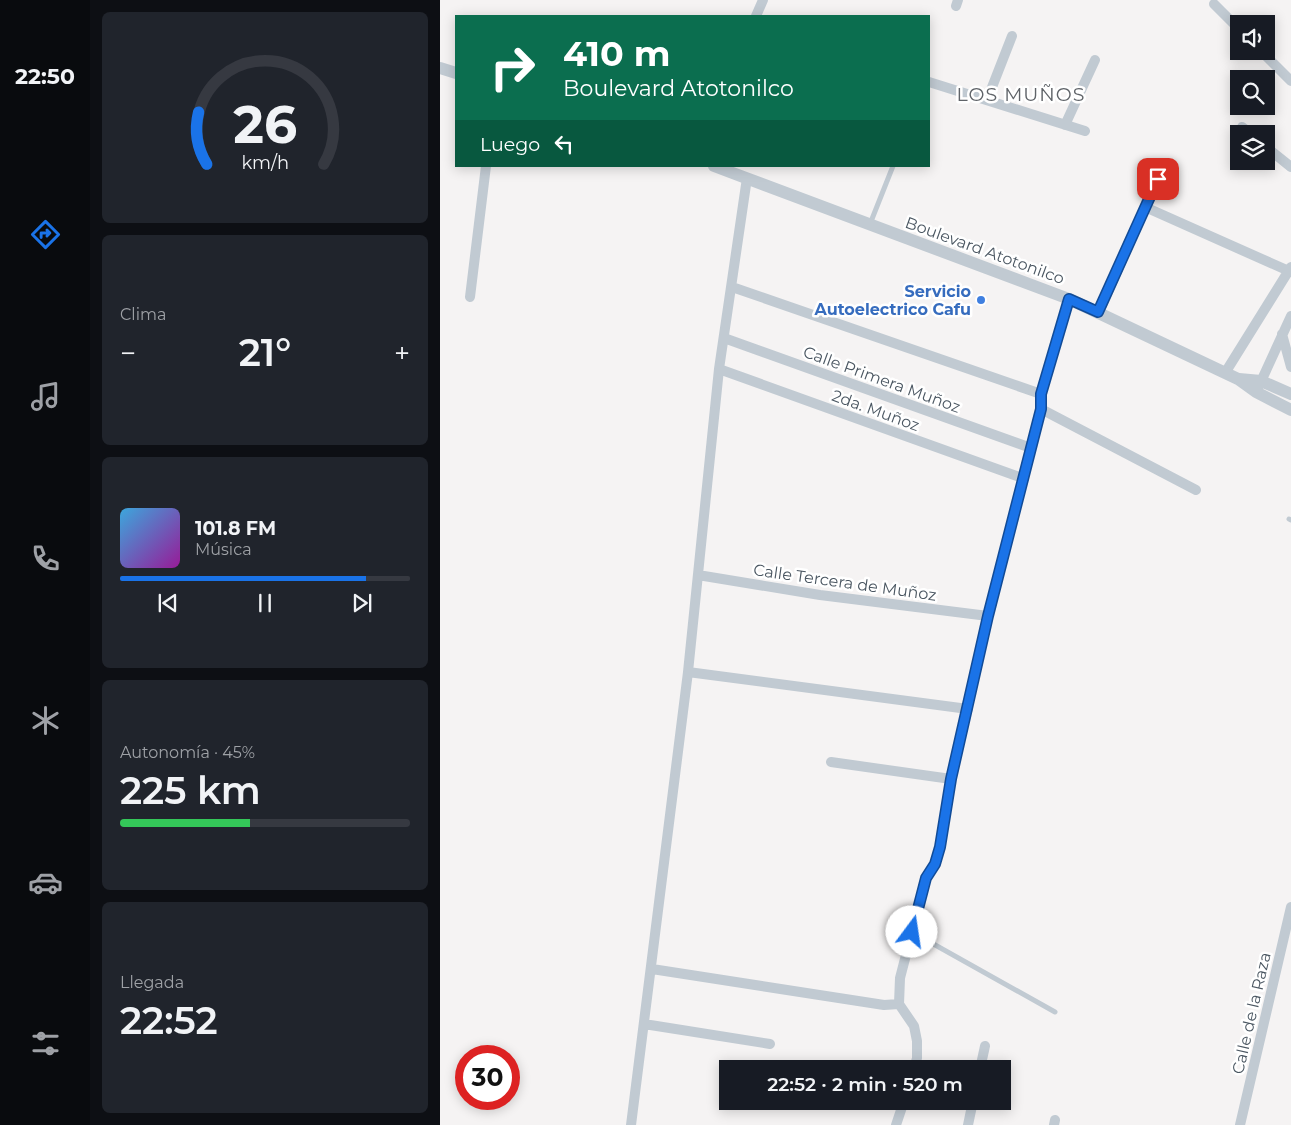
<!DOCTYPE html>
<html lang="es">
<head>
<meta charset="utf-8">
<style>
	body { margin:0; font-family:Montserrat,sans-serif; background:#20242c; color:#f1f3f6; height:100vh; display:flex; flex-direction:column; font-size:19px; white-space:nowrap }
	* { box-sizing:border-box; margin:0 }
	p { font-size:16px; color:#9ea1a6 }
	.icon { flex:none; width:28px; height:28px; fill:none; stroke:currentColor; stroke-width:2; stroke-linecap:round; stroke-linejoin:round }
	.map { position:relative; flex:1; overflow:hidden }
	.drawer { display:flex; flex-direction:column; gap:12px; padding:12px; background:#0d0f14; width:350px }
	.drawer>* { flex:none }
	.banner { position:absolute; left:15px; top:15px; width:475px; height:152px; border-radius:0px; box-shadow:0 2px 12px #0003; background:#0b6e4f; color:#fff; overflow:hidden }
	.controls { position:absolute; left:790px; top:15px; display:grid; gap:10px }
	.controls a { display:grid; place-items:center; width:45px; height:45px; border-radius:0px; background:#171b24; box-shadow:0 2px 12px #0003; font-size:25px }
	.speed { position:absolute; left:15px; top:1045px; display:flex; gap:10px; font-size:25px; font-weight:700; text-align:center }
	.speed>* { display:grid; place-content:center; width:65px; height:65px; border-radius:50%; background:#171b24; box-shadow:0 2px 12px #0003; line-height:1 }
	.speed .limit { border:8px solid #d22; background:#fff; color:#111 }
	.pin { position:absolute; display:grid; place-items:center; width:42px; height:42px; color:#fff; margin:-21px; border-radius:10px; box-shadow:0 2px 8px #0006 }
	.me { position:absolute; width:55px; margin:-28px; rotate:14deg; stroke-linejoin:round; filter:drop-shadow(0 0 4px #0008) }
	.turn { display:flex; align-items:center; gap:18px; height:105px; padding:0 25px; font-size:22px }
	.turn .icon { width:65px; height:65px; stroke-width:2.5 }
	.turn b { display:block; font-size:35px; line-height:42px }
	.then { display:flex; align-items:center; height:48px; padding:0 25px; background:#0003; gap:10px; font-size:19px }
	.big { font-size:38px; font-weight:600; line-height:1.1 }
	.drawer .tile { flex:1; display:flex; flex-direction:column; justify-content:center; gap:8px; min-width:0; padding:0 18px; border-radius:8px; background:#20242c }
	.drawer .dial { align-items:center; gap:0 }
	.dial svg { height:130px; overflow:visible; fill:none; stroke:#363941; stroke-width:7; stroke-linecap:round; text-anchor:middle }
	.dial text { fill:#f1f3f6; stroke:none }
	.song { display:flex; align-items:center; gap:15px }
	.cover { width:60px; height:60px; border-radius:8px; background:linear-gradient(135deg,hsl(200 70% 55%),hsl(300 70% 35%)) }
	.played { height:5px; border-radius:2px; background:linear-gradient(90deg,#1a73e8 85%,#363941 85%) }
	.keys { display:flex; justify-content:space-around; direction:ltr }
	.heat { display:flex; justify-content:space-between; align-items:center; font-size:28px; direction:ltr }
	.charge { height:8px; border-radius:4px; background:linear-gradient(90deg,#34c759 45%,#363941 0) }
	.trip { position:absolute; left:279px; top:1060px; width:292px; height:50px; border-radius:0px; background:#171b24; box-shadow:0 2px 12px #0003; font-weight:600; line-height:50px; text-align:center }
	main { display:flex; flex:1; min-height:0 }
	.menu { display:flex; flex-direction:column; width:90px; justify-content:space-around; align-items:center; background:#090b0e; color:#9ea1a6 }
	.menu .icon { width:35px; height:35px }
	.menu .active { color:#1a73e8 }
	.menu b { font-size:22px; color:#f1f3f6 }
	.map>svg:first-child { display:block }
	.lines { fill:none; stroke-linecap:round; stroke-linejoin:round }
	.service { stroke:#c1cad2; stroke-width:5 }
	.minor { stroke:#c1cad2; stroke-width:10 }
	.tertiary { stroke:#c1cad2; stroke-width:12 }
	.route-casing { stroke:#114b97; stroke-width:12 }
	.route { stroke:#1a73e8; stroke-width:9 }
	.shop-dot { fill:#3f7fe0; stroke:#fff; stroke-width:2 }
	.labels { text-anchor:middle; stroke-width:5; stroke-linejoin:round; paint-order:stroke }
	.street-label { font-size:16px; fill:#4a5661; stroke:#fff }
	.shop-label { font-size:16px; font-weight:bold; fill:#366cbe; stroke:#fff; text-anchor:end }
	.quarter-label { font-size:19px; letter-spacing:1px; fill:#5f6368; stroke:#fff }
</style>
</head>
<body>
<main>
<nav class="menu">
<b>22:50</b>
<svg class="icon active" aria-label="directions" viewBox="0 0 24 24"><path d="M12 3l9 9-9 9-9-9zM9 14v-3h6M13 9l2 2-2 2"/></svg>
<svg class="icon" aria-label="music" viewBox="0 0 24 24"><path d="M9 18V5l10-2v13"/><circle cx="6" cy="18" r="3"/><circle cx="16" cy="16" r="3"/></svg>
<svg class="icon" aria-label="phone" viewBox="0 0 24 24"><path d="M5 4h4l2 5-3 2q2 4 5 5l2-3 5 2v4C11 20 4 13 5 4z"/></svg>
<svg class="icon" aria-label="climate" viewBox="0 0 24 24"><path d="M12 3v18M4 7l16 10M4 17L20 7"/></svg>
<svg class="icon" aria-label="car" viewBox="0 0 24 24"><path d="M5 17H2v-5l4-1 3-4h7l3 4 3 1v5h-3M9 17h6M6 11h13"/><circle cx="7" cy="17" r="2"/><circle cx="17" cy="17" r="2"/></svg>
<svg class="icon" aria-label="filters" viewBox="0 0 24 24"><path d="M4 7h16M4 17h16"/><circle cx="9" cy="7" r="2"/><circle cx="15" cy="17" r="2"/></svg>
</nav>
<section class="drawer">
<div class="tile dial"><svg viewBox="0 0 100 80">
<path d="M14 69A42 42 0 1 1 86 69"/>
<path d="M14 69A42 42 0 0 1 9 37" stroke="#1a73e8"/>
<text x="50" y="56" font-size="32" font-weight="700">26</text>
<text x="50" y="72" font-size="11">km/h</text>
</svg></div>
<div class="tile"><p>Clima</p>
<div class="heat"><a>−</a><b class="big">21°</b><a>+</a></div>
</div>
<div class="tile">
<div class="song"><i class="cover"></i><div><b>101.8 FM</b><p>Música</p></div></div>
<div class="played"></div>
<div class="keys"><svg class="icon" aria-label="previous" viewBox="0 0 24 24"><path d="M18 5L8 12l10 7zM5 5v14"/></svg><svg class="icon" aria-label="pause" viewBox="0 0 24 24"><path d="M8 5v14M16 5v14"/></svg><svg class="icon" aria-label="next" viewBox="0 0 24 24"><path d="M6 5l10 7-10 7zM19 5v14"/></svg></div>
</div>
<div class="tile"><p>Autonomía · 45%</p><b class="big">225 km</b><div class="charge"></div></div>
<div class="tile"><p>Llegada</p><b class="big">22:52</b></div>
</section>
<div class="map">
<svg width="851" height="1125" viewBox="0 0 851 1125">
	<rect width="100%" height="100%" fill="#f5f3f3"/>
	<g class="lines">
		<!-- service -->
		<path class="service" d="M430,224L453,166
			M849,519L851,520
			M472,932L615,1012"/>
		<!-- minor -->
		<path class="minor" d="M774,4L799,29
			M516,6L518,0
			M316,16L323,0
			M821,51L851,81
			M489,82L645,131
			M547,100L572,36
			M625,125L655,60
			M802,127L811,134
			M826,147L851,167
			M705,207L851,272
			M292,287L601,394
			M30,297L46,166
			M659,312L718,179
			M842,334L851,367
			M284,338L591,448
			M279,369L582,478
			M785,373L851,267
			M818,388L851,316
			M601,409L756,490
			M258,575L380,595L548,616
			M248,672L528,709
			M391,762L511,779
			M212,969L444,1005L459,1004
			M204,1024L330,1044
			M474,1069L477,1058V1041L474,1026L459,1004L460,978L486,878L495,864L500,847L511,779L548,616L601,409V394L629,299
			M540,1069L545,1046
			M191,1125L248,672L279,369L307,178
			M456,1125L464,1101
			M528,1125L533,1101
			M614,1125L615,1120
			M800,1125L851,907"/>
		<!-- tertiary -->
		<path class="tertiary" d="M0,68L16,73
			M274,166L629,299L798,379L816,392L851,410
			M799,379L821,381L851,394"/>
	</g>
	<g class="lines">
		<!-- route casing -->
		<g class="route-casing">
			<path id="route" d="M472,932L486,878L495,864L500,847L511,779L548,616L601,409V394L629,299L658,312L718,179"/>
		</g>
		<!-- route -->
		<use href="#route" class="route"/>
	</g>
	<!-- markers -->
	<circle class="shop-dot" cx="541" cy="300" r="5"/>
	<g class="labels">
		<!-- street labels -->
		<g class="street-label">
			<text transform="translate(545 250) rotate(20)" y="6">Boulevard Atotonilco</text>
			<text transform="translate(442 379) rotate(20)" y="6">Calle Primera Muñoz</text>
			<text transform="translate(436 410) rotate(20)" y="6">2da. Muñoz</text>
			<text transform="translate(405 582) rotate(8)" y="6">Calle Tercera de Muñoz</text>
			<text transform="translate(811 1013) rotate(-77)" y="6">Calle de la Raza</text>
		</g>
		<!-- shop labels -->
		<g class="shop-label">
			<text x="531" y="297">Servicio<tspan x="531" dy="18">Autoelectrico Cafu</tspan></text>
		</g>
		<!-- quarter labels -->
		<g class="quarter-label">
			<text x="581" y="101">LOS MUÑOS</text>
		</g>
	</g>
</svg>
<div class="controls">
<a><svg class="icon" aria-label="sound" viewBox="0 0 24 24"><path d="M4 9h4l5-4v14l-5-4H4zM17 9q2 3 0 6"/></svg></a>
<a><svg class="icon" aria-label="search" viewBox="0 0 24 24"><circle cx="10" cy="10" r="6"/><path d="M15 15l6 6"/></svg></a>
<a><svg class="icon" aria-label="layers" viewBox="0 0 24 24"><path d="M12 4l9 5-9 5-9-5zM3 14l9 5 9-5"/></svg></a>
</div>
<div class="speed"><div class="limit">30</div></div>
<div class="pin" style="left:718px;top:179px;background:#d93025"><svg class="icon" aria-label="arrive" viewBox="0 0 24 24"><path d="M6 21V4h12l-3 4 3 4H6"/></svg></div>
<svg class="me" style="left:472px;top:932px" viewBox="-20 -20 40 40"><circle r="19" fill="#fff"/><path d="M0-13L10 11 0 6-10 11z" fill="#1a73e8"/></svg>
<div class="trip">22:52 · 2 min · 520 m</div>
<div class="banner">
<div class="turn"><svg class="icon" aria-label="right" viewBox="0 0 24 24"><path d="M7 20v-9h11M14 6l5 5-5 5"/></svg><div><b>410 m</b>Boulevard Atotonilco</div></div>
<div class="then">Luego<svg class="icon" aria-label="left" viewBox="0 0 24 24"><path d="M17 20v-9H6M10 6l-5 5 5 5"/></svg></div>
</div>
</div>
</main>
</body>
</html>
